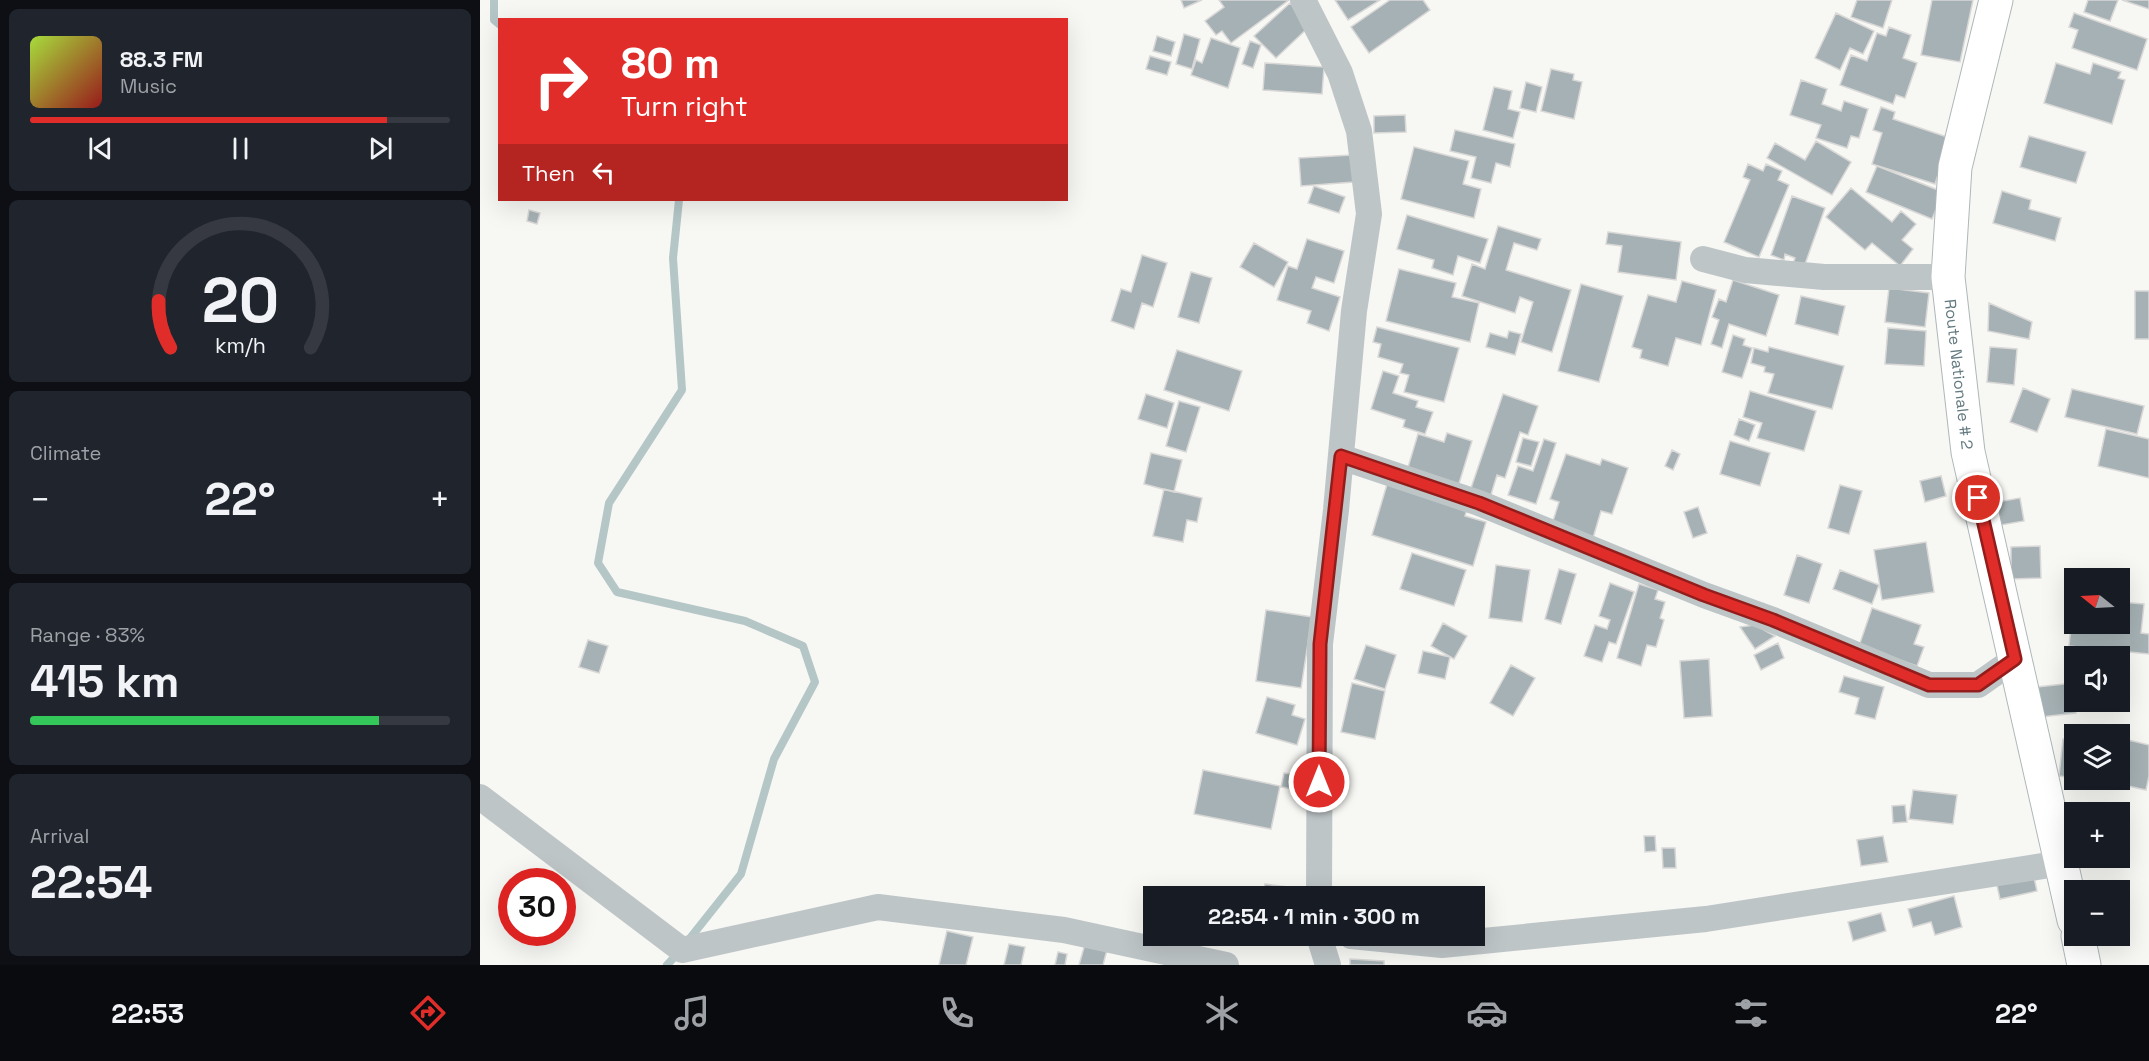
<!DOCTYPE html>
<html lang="en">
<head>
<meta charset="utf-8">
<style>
	body { margin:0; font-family:"Space Grotesk",sans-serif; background:#20242c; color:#f1f3f6; height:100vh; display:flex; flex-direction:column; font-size:22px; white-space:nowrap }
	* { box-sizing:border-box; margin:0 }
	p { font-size:20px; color:#9ea1a6 }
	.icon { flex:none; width:33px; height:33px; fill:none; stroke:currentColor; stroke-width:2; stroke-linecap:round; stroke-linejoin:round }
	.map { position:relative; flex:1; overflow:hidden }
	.sheet { display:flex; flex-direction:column; gap:9px; padding:9px; background:#0d0f14; width:480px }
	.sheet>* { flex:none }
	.banner { position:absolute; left:18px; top:18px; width:570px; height:183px; border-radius:0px; box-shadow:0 6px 24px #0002; background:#e12d2a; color:#fff; overflow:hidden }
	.needle { width:39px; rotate:288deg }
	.tools { position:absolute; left:1584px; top:568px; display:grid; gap:12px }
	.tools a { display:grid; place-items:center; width:66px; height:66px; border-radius:0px; background:#171b24; box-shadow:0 6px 24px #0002; font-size:30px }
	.speed { position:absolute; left:18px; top:868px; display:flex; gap:12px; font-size:30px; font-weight:700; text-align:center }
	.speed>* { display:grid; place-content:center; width:78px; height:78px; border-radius:50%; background:#171b24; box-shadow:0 6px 24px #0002; line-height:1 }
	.speed .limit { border:9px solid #d22; background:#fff; color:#111 }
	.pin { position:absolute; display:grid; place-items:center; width:51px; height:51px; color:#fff; margin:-26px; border:3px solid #fff; border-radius:50%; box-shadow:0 2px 6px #0007 }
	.me { position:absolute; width:66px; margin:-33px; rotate:0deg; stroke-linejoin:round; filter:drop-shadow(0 0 4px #0008) }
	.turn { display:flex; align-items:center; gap:21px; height:126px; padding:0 24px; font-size:27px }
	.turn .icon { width:78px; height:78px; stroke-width:2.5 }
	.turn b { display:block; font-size:42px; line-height:51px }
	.then { display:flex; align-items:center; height:57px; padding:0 24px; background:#0003; gap:12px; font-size:22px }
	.big { font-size:45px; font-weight:700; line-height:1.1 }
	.sheet .card { flex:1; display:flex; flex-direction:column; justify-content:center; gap:9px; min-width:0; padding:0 21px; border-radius:9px; background:#20242c }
	.sheet .dial { align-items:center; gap:0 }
	.dial svg { height:156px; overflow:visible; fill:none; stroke:#363941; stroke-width:7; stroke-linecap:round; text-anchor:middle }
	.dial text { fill:#f1f3f6; stroke:none }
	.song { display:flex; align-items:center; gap:18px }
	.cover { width:72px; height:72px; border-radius:9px; background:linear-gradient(135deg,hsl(80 70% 55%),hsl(0 70% 35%)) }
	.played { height:6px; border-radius:3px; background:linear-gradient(90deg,#e12d2a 85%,#363941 85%) }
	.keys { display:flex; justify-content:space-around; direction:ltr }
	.heat { display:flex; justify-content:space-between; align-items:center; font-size:33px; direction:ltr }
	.charge { height:9px; border-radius:4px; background:linear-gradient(90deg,#34c759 83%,#363941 0) }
	.trip { position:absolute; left:663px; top:886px; width:342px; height:60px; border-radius:0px; background:#171b24; box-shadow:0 6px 24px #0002; font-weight:700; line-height:60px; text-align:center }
	.dock { display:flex; height:96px; justify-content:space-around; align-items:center; background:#090b0e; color:#9ea1a6 }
	.dock .icon { width:42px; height:42px }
	.dock .selected { color:#e12d2a }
	.dock b { font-size:27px; color:#f1f3f6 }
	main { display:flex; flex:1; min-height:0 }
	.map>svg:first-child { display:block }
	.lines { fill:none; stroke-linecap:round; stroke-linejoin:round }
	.stream { stroke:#b4c6c6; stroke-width:8 }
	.building { fill:#a5b1b4; stroke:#d9d8d7; stroke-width:1.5 }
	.primary-casing { stroke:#afb7b9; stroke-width:35 }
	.minor { stroke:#bec5c7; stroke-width:26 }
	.primary { stroke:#fff; stroke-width:33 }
	.route-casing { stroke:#921d1b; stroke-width:15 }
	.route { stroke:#e12d2a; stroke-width:10 }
	.labels { text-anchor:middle; stroke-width:6; stroke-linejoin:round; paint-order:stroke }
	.street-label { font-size:16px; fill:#62797f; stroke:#fff }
</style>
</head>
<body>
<main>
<section class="sheet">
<div class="card">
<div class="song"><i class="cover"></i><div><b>88.3 FM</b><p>Music</p></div></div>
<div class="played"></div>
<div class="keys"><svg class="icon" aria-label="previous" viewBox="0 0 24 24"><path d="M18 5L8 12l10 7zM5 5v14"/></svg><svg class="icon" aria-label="pause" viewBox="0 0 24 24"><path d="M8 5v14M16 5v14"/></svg><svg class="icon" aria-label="next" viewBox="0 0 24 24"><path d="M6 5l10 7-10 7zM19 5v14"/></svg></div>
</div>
<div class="card dial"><svg viewBox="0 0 100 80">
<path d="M14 69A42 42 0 1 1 86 69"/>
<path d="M14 69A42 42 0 0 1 8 45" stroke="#e12d2a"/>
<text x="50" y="56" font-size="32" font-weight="700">20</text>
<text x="50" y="72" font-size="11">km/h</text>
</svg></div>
<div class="card"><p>Climate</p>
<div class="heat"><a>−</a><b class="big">22°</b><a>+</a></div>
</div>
<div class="card"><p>Range · 83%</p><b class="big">415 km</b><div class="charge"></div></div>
<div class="card"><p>Arrival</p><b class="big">22:54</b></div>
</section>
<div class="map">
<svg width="1669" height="965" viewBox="0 0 1669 965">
	<rect width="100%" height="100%" fill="#f7f7f4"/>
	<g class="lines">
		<!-- stream -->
		<path class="stream" d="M14,0V20L20,25
			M199,200L193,258L202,390L129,503L118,563L137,592L265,621L323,646L335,682L294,759L261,874L207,942
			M187,965L199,952"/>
	</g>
	<!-- building -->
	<path class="building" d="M701,0H722L704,8Z
		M739,0H809L751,43L742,31L736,35L725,21L744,7Z
		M855,0H900L868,20Z
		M910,0H943L950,10L889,53L871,27Z
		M1377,0H1412L1403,28L1371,17Z
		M1452,0H1493L1480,62L1441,55Z
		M1608,0H1638L1630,21L1604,12Z
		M1642,0H1669V9Z
		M810,3L831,25L796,58L774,36Z
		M1356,13L1394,31L1383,54L1370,48L1360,70L1335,58Z
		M1594,13L1667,39L1657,70L1592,48L1598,30L1589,27Z
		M1409,27L1431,35L1423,58L1437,63L1425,98L1416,95L1413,104L1360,85L1371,55L1387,61L1397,33L1406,36Z
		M704,34L720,39L712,69L696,64Z
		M677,36L695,42L691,56L673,51Z
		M731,38L760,48L748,88L711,75L716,60L722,63Z
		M770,41L781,45L773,68L762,64Z
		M670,56L691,62L687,75L666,69Z
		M785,63L844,67L842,94L783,90Z
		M1576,63L1610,74L1613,63L1641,72L1638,78L1645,80L1632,124L1564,103Z
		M1071,69L1094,74L1093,80L1102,82L1094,119L1061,111Z
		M1321,80L1347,89L1342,104L1361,111L1364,101L1388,109L1379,138L1371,136L1367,148L1336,138L1341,125L1310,115Z
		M1046,82L1062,87L1056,112L1040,108Z
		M1014,87L1032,91L1028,109L1040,112L1033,138L1003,130Z
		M1401,107L1415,112L1413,119L1470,138L1455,184L1392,164L1402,133L1393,130Z
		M925,115L926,132L894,133V116Z
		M975,130L1035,144L1030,167L1016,163L1011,183L991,178L996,157L970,151Z
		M1549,136L1606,152L1596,183L1540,167Z
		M1336,141L1371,162L1352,195L1287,158L1295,143L1325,160Z
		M934,147L989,161L983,184L1001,189L994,218L921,199Z
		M872,155L874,182L821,186L819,158Z
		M1268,164L1283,171L1286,164L1302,171L1298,180L1309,185L1279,257L1244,242L1270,180L1263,177Z
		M1397,166L1463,192L1452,219L1386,192Z
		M834,186L865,197L859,213L828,203Z
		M1371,188L1412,222L1421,211L1436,224L1422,240L1433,249L1420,266L1392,243L1385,250L1346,217Z
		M1522,191L1551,200L1549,209L1581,218L1575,241L1513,223Z
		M1312,196L1345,208L1324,267L1313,264L1315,258L1305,254L1304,260L1291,255Z
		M49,210L60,213L57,224L47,221Z
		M927,215L1008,239L1000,263L978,256L973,275L952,268L954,260L917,249Z
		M1018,226L1061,239L1057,250L1034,243L1026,270L1091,290L1072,352L1041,342L1053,302L1040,297L1035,313L982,296L992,264L1005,269Z
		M1128,232L1201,242L1196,280L1138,272L1142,246L1126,244Z
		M827,239L864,251L854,283L836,277L832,288L860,297L849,331L827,323L831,311L797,300L808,266L817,269Z
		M774,243L808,262L794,287L760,267Z
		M662,255L687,263L673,307L662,303L654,329L631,321L641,289L651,292Z
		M919,269L976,283L972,297L999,303L990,342L906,321Z
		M711,272L732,278L719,323L698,317Z
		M1253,280L1299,295L1286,336L1249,324L1242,348L1231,344L1239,320L1232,317L1239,299L1246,302Z
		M1202,281L1236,290L1221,345L1196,338L1188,366L1160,358L1162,350L1152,347L1168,295L1196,302Z
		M1101,284L1143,296L1119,382L1078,371Z
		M1409,288L1449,293L1445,327L1405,322Z
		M1655,291H1669V339H1655Z
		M1321,296L1365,306L1358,335L1315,324Z
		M1509,303L1552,322L1549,339L1508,331Z
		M897,327L979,348L964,402L924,392L929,375L920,373L923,364L898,357L901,344L893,342Z
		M1408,328L1446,331L1444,366L1405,364Z
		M1029,331L1041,334L1035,355L1006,347L1010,333L1027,338Z
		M1253,335L1265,339L1263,345L1272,348L1262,378L1242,372Z
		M1289,347L1364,366L1352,409L1288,393L1294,374L1284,372L1285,367L1271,363L1274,348L1288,352Z
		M1510,347L1537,349L1534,385L1507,382Z
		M697,350L762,371L749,411L684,390Z
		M903,371L919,376L913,393L938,401L936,407L953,412L945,434L923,427L925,420L891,409Z
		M1543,388L1570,399L1557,432L1530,422Z
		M1592,389L1664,406L1657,434L1585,417Z
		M1270,391L1336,411L1324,451L1277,438L1282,423L1263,417Z
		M666,394L694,403L687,428L658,419Z
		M1023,394L1058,406L1048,435L1040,432L1025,478L1017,475L1010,498L990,491Z
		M699,401L720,407L706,452L686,446Z
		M1259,419L1275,425L1269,441L1254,435Z
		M1626,429L1669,439V478L1618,466Z
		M967,433L992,441L977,490L926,474L938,434L964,442Z
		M1043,438L1059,442L1051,466L1036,462Z
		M1064,439L1076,443L1056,504L1028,495L1038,466L1053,471Z
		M1250,441L1290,453L1280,486L1240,474Z
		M1192,450L1200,454L1193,470L1185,466Z
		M671,453L702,460L694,492L664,484Z
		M1086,454L1120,465L1122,459L1148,468L1132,514L1121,511L1113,538L1072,524L1079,502L1070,499Z
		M1461,476L1466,496L1445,502L1440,481Z
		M908,481L988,505L985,516L1006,522L993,566L892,535Z
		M1360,485L1382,491L1369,534L1348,528Z
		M684,489L722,498L717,522L707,520L703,542L673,536Z
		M1540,498L1544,521L1521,525L1517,502Z
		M1218,507L1227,533L1213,538L1204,512Z
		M1446,542L1454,592L1402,600L1394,550Z
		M1560,546L1561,578L1531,579V547Z
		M932,553L986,570L974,606L920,589Z
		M1317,555L1342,564L1329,603L1304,595Z
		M1016,565L1050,570L1042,622L1009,618Z
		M1079,569L1096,574L1081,624L1065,619Z
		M1360,570L1399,585L1392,604L1353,589Z
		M1130,583L1154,592L1136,644L1129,642L1122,662L1104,656L1115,625L1127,629L1130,620L1119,616Z
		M1159,584L1178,590L1175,599L1185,602L1180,618L1184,620L1176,647L1167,645L1161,666L1137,658Z
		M1594,597V624H1640V602L1664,604L1661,633L1669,634V654L1589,646Z
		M1392,608L1441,625L1434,644L1444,647L1437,666L1379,646Z
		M786,610L832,617L821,688L776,681Z
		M963,623L987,636L974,659L951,646Z
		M1275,625L1295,636L1275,649L1260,627Z
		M108,640L128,646L119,673L99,667Z
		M1298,643L1304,658L1281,670L1274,655Z
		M886,645L916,655L905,689L874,679Z
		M943,651L970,657L965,679L938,673Z
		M1229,659L1232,716L1204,718L1200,661Z
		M1031,665L1055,678L1033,716L1010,703Z
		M1364,676L1404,687L1395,719L1375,714L1379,698L1359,692Z
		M872,683L905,691L895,739L861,732Z
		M1593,683L1596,713L1561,717L1557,687Z
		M787,697L815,705L812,715L825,719L817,745L776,733Z
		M1640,738L1669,745V776L1666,790L1621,780H1640Z
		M1583,739L1594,740V778L1579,776Z
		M723,770L800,786L791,829L714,814Z
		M804,773L824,776L822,791L801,787Z
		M1433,790L1477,795L1473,824L1429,819Z
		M1425,805L1427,822L1413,823L1412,806Z
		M1164,836H1175L1176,851L1165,852Z
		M1403,836L1408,862L1381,866L1377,840Z
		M1182,848H1195L1196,868H1183Z
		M1553,873L1557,891L1520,899L1516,881Z
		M785,884L807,887L805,897H783Z
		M757,888L775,890L774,897H756Z
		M1474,896L1482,927L1455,935L1451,922L1433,927L1428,909Z
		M1401,913L1406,931L1373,941L1368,922Z
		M467,931L493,937L486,965H459Z
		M529,944L545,947L541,965H524Z
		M605,944L627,950L623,965H599Z
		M578,952L587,954L585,965H575Z
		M870,959L904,961V965H870Z"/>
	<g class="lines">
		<!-- primary casing -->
		<g class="primary-casing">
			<g id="primary">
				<path id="s1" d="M1516,0L1475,167L1468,277L1488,452L1594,920"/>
				<path d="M1598,936L1604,965"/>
			</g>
		</g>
		<!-- minor -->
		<path class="minor" d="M823,0L860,73L879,131L889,214L874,311L856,510L840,644L839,897
			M1223,259L1265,270L1344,277H1468
			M861,457L999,503L1224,595L1293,620L1449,685H1498L1535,659
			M0,797L202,950L398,907L584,930L746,965
			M839,936L848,965
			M871,936L962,945L1226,919L1582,863"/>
		<!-- primary -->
		<use href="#primary" class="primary"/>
	</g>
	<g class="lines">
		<!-- route casing -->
		<g class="route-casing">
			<path id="route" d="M839,782L840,644L861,456L999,503L1224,595L1293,620L1449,685H1498L1535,659L1498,498"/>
		</g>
		<!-- route -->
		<use href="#route" class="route"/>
	</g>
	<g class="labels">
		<!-- street labels -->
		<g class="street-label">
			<text dy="6" stroke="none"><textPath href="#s1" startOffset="380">Route Nationale # 2</textPath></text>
		</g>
	</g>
</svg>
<div class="tools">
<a><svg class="needle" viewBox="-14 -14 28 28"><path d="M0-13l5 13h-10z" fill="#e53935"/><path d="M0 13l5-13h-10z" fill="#9ea1a6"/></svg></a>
<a><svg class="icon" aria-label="sound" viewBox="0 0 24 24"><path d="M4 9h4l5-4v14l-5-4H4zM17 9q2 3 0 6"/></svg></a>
<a><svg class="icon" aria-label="layers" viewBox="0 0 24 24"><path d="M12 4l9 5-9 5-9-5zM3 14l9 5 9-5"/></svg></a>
<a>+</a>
<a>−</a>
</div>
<div class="speed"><div class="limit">30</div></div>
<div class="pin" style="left:1498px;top:498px;background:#d93025"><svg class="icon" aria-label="arrive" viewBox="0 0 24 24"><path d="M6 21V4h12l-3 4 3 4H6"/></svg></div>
<svg class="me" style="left:839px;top:782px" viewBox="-20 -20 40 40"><circle r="17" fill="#e12d2a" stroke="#fff" stroke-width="3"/><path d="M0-11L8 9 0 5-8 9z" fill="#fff"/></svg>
<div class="trip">22:54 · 1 min · 300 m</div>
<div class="banner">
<div class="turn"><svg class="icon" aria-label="right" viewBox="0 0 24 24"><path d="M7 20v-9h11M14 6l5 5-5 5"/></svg><div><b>80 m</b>Turn right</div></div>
<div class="then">Then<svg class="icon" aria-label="left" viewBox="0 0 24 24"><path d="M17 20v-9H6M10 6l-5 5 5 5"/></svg></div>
</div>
</div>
</main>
<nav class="dock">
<b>22:53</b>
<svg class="icon selected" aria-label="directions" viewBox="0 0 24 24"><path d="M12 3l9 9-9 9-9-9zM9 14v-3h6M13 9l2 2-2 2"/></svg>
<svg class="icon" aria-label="music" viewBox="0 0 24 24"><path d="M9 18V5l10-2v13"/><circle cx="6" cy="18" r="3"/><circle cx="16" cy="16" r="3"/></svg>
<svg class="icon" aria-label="phone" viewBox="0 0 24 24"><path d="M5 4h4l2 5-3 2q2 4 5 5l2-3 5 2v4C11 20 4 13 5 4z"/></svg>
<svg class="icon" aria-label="climate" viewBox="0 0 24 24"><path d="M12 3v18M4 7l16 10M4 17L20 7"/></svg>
<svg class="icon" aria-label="car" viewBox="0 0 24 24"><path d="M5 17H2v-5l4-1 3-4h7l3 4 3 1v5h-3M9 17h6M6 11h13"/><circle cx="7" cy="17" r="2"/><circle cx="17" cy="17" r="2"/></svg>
<svg class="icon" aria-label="filters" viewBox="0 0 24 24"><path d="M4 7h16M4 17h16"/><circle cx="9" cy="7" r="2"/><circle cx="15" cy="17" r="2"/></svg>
<b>22°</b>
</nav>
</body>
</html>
